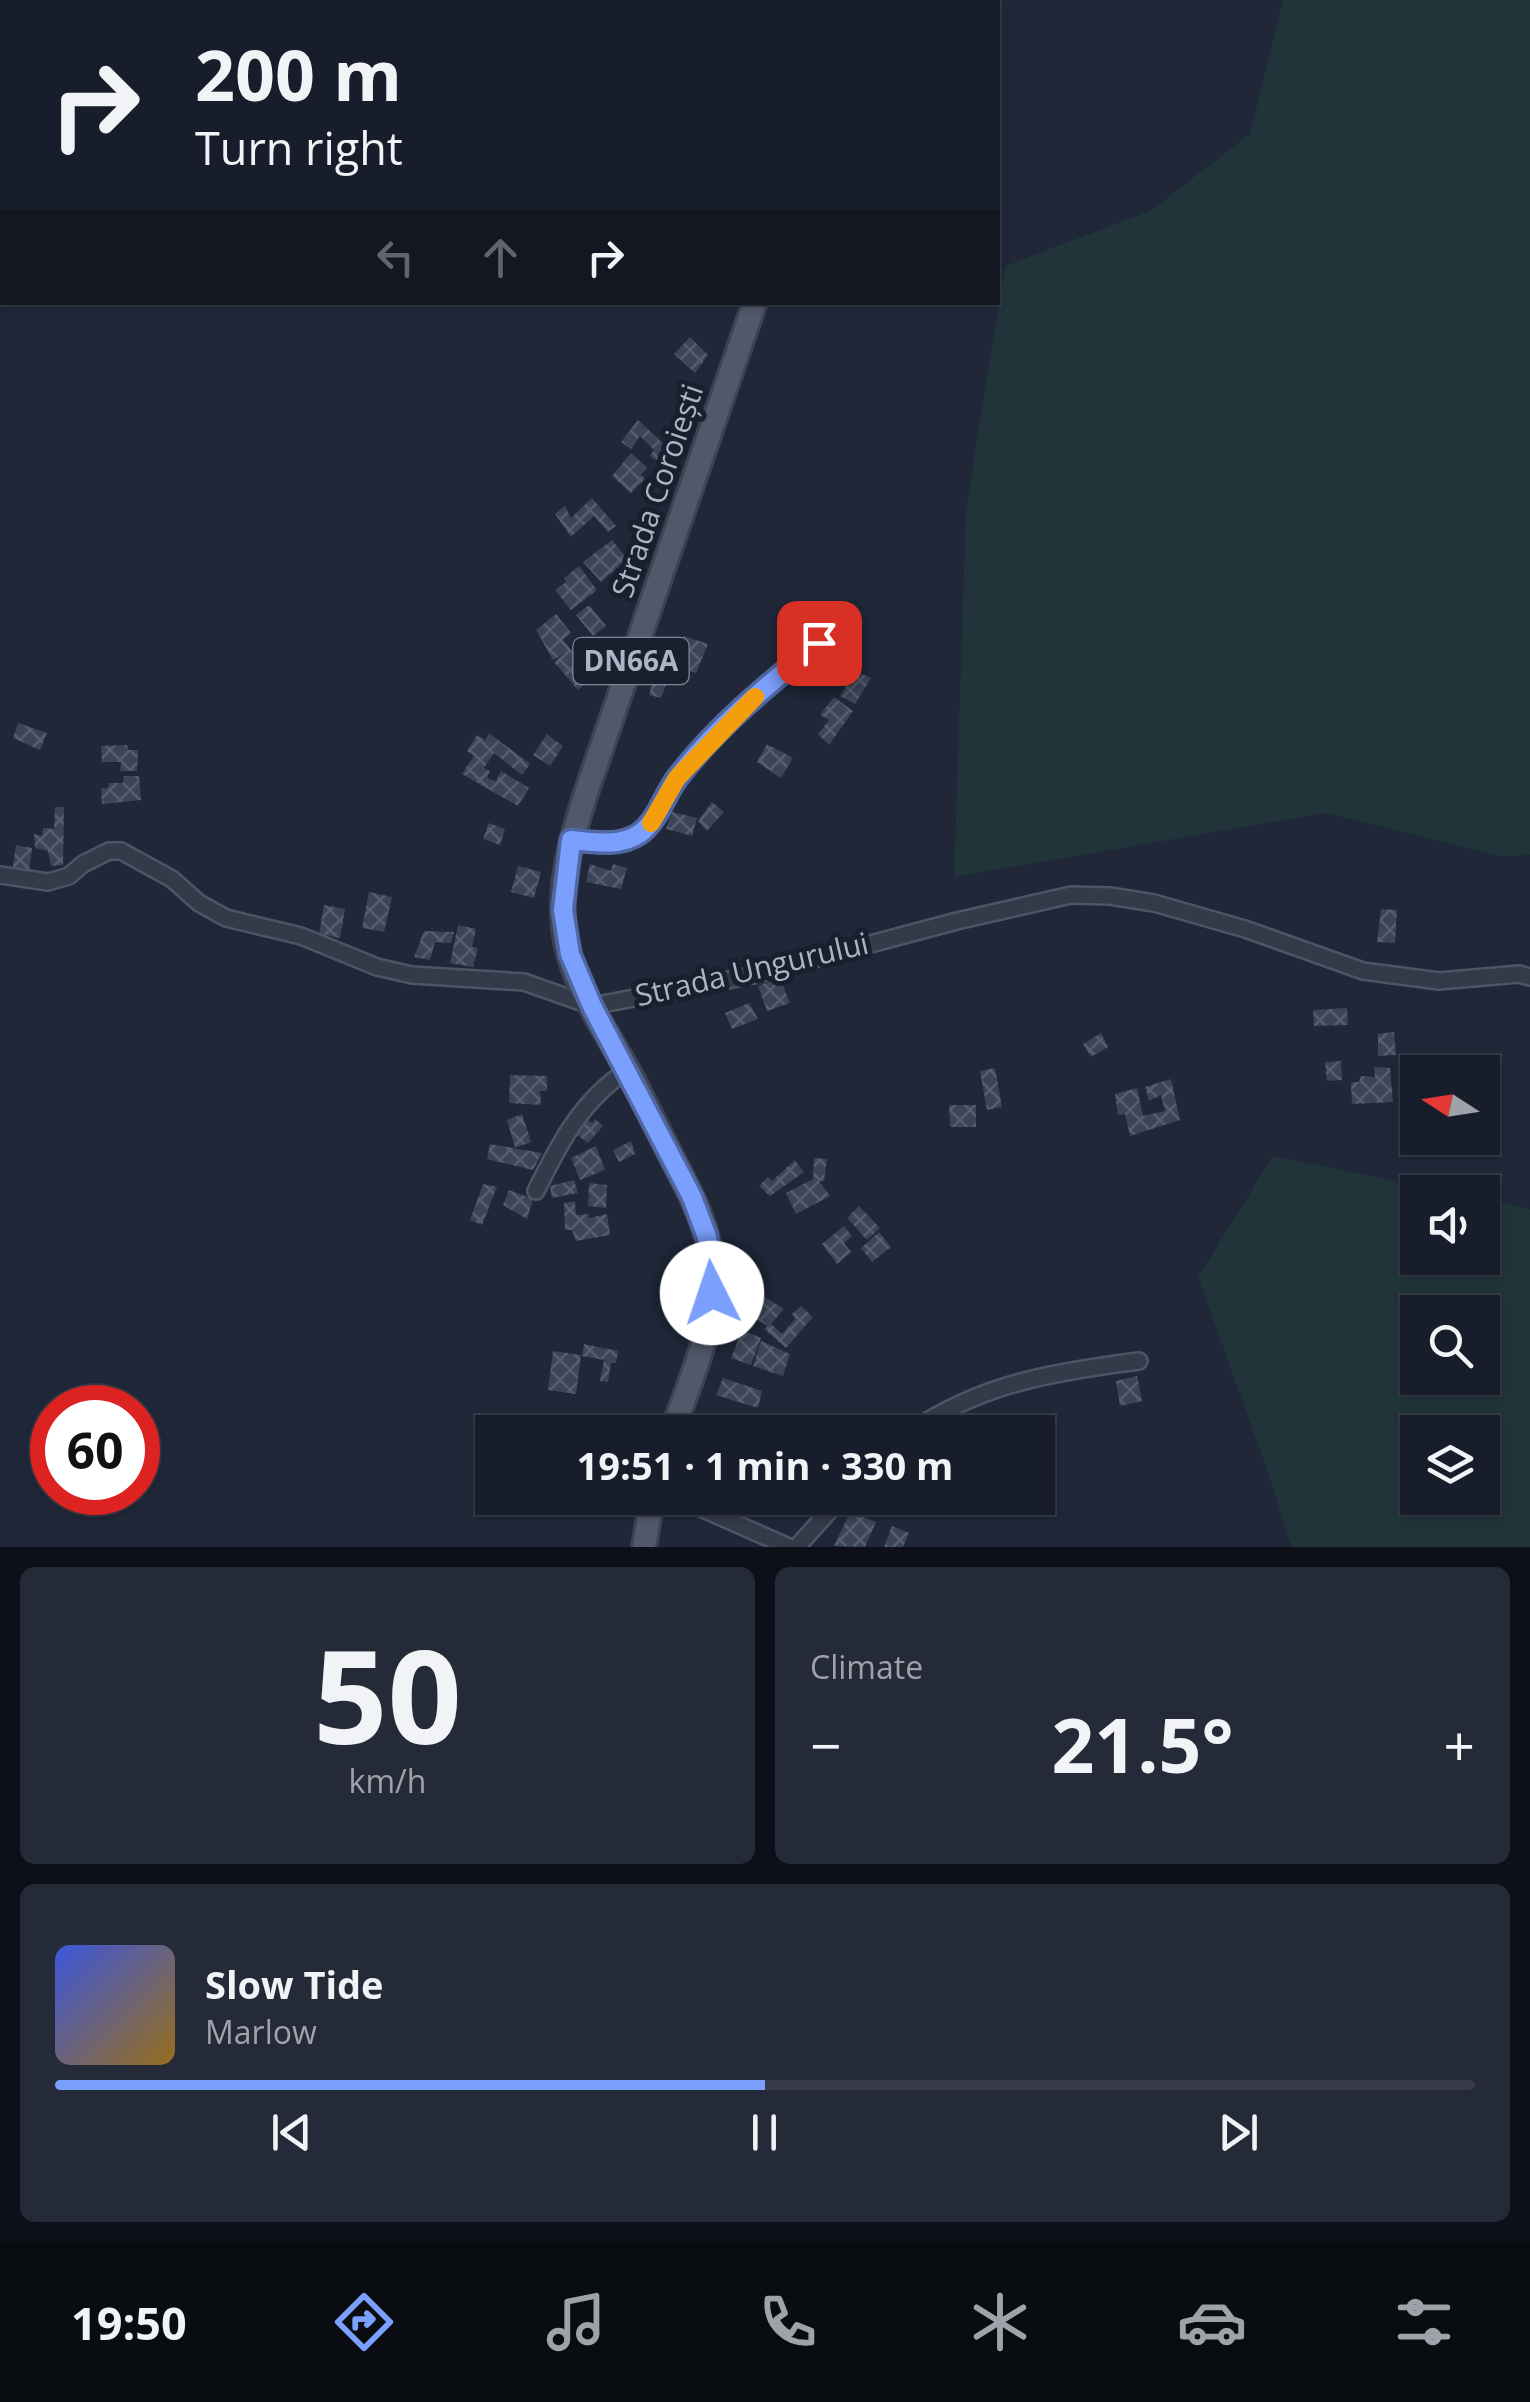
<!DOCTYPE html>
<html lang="en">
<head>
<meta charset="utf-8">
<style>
	body { margin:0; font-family:"Open Sans",sans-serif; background:#242a37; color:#f1f3f6; height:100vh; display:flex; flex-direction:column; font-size:38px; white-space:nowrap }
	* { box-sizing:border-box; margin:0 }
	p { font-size:32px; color:#9ea2a9 }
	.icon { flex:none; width:55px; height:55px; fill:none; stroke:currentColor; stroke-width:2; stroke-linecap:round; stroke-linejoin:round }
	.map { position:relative; height:1547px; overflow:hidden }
	.panel { display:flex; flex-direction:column; gap:20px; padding:20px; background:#0d1018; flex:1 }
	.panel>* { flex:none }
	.guide { position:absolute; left:0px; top:0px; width:1000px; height:305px; box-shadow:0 2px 8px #0004,0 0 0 2px #363b47; background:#171d2b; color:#f1f3f6; overflow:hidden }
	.needle { width:65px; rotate:282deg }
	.controls { position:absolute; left:1400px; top:1055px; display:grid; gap:20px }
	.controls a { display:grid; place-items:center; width:100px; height:100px; border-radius:0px; background:#171d2b; box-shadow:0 2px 8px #0004,0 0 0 2px #363b47; font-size:50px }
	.speed { position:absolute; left:30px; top:1385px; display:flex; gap:20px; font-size:50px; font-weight:700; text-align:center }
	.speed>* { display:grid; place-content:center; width:130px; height:130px; border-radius:50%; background:#171d2b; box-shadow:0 2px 8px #0004,0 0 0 2px #363b47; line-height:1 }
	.speed .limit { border:15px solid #d22; background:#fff; color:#111 }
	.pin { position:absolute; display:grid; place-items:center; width:85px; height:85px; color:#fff; margin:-42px; border-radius:20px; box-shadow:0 5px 15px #0006 }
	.me { position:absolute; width:110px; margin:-55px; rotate:356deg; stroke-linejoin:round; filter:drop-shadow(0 0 8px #0008) }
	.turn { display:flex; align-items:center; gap:35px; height:210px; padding:0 30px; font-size:45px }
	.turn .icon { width:130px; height:130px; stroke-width:2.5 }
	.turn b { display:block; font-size:70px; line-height:85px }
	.lanes { display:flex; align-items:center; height:95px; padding:0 30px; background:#0003; justify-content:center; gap:50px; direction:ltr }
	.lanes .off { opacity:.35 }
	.big { font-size:75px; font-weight:700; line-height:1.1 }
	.panel .widget { flex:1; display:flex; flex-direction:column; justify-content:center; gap:15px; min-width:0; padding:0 35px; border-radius:15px; background:#242a37 }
	.panel .dial { align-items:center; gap:0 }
	.dial b { font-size:130px; line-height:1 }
	.song { display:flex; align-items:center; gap:30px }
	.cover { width:120px; height:120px; border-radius:15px; background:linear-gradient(135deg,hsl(230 70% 55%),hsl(40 70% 35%)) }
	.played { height:10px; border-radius:5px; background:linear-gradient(90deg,#7b9ffc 50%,#363b47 50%) }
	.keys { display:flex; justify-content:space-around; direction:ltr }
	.heat { display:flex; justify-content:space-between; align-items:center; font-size:55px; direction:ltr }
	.panel .tiles { flex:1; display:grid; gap:20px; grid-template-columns:1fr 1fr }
	.widget:last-child { grid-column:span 2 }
	.trip { position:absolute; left:475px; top:1415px; width:580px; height:100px; border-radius:0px; background:#171d2b; box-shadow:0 2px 8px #0004,0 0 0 2px #363b47; font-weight:700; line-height:100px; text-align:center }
	.tab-bar { display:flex; height:160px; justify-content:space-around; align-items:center; background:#090c11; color:#9ea2a9 }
	.tab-bar .icon { width:70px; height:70px }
	.tab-bar .selected { color:#7b9ffc }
	.tab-bar b { font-size:45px; color:#f1f3f6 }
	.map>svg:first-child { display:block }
	.grass { fill:#21343a; fill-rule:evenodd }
	.building { fill:url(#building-cross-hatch) }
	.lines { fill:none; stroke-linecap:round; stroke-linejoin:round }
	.minor-casing { stroke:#4d5464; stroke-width:20 }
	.primary-casing { stroke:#3c4352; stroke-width:28 }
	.minor { stroke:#333a49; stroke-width:15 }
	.primary { stroke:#515869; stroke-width:22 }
	.rail { stroke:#545d70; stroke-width:5; stroke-dasharray:10 10; stroke-linecap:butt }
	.route-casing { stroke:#5067a4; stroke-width:25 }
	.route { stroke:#7b9ffc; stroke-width:18 }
	.slow { stroke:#f59e0b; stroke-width:18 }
	.labels { text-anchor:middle; stroke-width:10; stroke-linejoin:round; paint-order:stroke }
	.shield { fill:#181f2d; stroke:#808798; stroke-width:2.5 }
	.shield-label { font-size:28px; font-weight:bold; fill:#adb4c6 }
	.street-label { font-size:30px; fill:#adb4c6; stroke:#181f2d }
</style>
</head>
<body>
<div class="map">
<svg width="1530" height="1547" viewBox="0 0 1530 1547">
	<defs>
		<pattern id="building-cross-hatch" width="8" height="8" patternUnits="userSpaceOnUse" patternTransform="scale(2.5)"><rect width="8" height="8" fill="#3b4559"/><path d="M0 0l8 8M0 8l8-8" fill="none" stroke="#555d6f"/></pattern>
	</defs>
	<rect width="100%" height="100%" fill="#1f2739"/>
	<!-- grass -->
	<path class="grass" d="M1283,0H1530V855L1501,856L1325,813L954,877L966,509L1005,266L1150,211L1250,134Z
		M1273,1156L1451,1192H1418V1258H1482L1483,1199L1530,1209V1547H1291L1271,1481L1198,1277ZM1418,1312H1482V1378H1418ZM1418,1432H1482V1498H1418Z"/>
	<!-- building -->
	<path class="building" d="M690,337L708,355L695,373L674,354Z
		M638,420L675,455L667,468L650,456L654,450L640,436L631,449L621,442Z
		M631,453L647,468L641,475L645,479L631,493L612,476Z
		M592,498L616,526L608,532L594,516L571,537L555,514L565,506L571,518Z
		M612,540L627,559L601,582L583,562Z
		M579,566L597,590L571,610L555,590L566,582L564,578Z
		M589,605L606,626L593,636L576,615Z
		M556,614L571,633L563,640L593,677L578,690L554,662L565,653L553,660L536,630Z
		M684,636L708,644L696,673L672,665Z
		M855,671L871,678L855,704L840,696Z
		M655,674L668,679L661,698L649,695Z
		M834,697L853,711L829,745L818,734L829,720L820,715Z
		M18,723L47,733L40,750L13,738Z
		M489,733L530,764L522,775L494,753L484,768L490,771L487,778L496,781L501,771L529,788L518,806L462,774L474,756L467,751L477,735L485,740Z
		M547,734L563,746L550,766L533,755Z
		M767,744L793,758L781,778L757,762Z
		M127,745L128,750H138L137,771H120L121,762H102L101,746Z
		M124,776H139L141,800L102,804L101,788L108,789L109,783H123Z
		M712,802L724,812L707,831L698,821Z
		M55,807H64L63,865L51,866L48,851L35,848L34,834L42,836L43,828L54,829Z
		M672,812L697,818L692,836L666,829Z
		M489,823L505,829L500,845L483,839Z
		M16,845L32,848L29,873L12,871Z
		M590,864L611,871L613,864L627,868L621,889L586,882Z
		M518,866L541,872L534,898L511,892Z
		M369,892L392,897L384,932L362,928Z
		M324,905L345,909L340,938L319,934Z
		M1381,909L1397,910L1395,943L1377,942Z
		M458,925L476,929L472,947L478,948L473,967L450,963Z
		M424,931L454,932L451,943L435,942L430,960L414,957Z
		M780,978L790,1003L767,1011L758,986Z
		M749,1003L758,1019L732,1029L725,1013Z
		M1347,1008L1348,1025L1314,1026L1313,1010Z
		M1394,1032L1396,1055L1378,1056V1034Z
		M1101,1033L1108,1047L1091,1057L1083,1044Z
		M1341,1061L1342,1080L1327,1081L1325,1062Z
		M1374,1067L1390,1068L1393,1102L1352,1104L1351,1082H1359L1361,1076L1375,1077Z
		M995,1068L1002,1107L987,1110L980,1071Z
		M510,1075L547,1076V1091H540L541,1105L509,1103Z
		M1171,1079L1180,1120L1130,1136L1125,1114L1118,1115L1115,1094L1137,1088L1143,1116L1165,1111L1161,1095L1149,1101L1145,1087Z
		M949,1105H976V1127H950Z
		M522,1114L531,1142L515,1148L507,1120Z
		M581,1116L592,1123L595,1119L603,1126L588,1143L570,1130Z
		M631,1141L635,1154L619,1162L613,1150Z
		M490,1144L518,1149L542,1153L533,1170L487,1159Z
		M596,1146L605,1170L580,1180L571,1158Z
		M814,1158L827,1159L824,1181H819L830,1196L796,1214L786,1193L813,1179Z
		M795,1160L804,1172L770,1196L759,1186L768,1177L772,1181Z
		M574,1180L578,1193L552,1198L550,1186Z
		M589,1183L607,1185L606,1208L588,1206Z
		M483,1184L497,1187L482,1225L470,1220Z
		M509,1190L533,1199L527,1219L503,1205Z
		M575,1201L576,1215L588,1214L589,1218L607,1214L610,1235L576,1241L572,1230H565L564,1203Z
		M859,1206L880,1228L867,1240L847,1218Z
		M844,1226L852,1236L844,1243L851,1252L837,1264L822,1244Z
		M879,1232L891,1247L872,1262L861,1248Z
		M760,1294L784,1309L771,1324L782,1334L795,1319L792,1314L801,1306L813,1317L786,1348L764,1329L768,1326L747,1314Z
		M742,1330L761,1338L751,1365L731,1358Z
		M761,1341L790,1354L783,1376L753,1366Z
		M584,1344L618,1351L616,1363H611L608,1382L600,1381L604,1360L582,1356Z
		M553,1351L581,1355L576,1394L548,1390Z
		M1137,1376L1142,1401L1120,1406L1116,1381Z
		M723,1378L762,1391L758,1408L716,1395Z
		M850,1512L876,1522L865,1547L834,1546Z
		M892,1526L909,1533L903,1547H884Z"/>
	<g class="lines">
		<!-- minor casing -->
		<g class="minor-casing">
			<path id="minor" d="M571,841C591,842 613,845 632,838C656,828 663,796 678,777C718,725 770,684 819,643
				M0,875L48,882L69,876L83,864L109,851H121L172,879L199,903L226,918L301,936L377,967L412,975L524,982L592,1006L754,975L957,921L1071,895L1110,896L1154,903L1245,929L1363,971L1439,981L1519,974L1530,977
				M536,1191C559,1144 582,1099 628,1070
				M910,1432C983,1383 1053,1372 1139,1361
				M678,1498L789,1547
				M797,1547L841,1498"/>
		</g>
		<!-- primary casing -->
		<g class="primary-casing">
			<path id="primary" d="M865,2V0
				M672,1432C690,1381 716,1325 713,1270C710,1229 690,1192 671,1156C656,1126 642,1096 626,1067C602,1024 569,979 564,928C559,882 572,837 586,793L755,302
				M644,1547L652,1498"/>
		</g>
		<!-- minor -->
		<use href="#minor" class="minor"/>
		<!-- primary -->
		<use href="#primary" class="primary"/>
		<!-- rail -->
		<path class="rail" d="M107,2L109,0
			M0,146L2,143"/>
	</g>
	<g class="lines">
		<!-- route casing -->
		<g class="route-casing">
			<path id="route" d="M712,1293V1263L707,1237L692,1197L592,1006L570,954L563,910L571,840C593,842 620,847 639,834C658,821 664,795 678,777C718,725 769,684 819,643"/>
		</g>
		<!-- route -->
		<use href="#route" class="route"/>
		<!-- slow -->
		<path class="slow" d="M651,823L677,778L755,697"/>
	</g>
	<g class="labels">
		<!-- shield labels -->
		<rect class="shield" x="573.5" y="638" width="115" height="46" rx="8"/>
		<g class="shield-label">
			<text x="631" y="671">DN66A</text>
		</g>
		<!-- street labels -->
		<g class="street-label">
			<text transform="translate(658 491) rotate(-71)" y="10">Strada Coroiești</text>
			<text transform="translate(752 970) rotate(-13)" y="10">Strada Ungurului</text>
		</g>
	</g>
</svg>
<div class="controls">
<a><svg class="needle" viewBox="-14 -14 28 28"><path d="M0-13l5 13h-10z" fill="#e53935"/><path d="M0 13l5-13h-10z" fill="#9ea2a9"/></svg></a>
<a><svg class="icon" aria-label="sound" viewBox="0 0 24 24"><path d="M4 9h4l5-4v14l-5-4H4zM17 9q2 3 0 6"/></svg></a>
<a><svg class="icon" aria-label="search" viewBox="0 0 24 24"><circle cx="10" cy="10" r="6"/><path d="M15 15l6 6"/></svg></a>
<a><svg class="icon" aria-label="layers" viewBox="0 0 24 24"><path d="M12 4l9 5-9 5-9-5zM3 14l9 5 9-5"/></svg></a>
</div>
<div class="speed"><div class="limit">60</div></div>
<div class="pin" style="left:819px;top:643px;background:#d93025"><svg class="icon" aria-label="arrive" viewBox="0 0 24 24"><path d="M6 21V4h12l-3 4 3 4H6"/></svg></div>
<svg class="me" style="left:712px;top:1293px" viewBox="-20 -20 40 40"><circle r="19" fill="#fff"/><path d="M0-13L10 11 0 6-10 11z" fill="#7b9ffc"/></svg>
<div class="trip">19:51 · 1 min · 330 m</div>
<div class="guide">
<div class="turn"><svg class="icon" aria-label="right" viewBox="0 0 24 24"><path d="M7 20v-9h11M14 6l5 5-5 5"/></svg><div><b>200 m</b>Turn right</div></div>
<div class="lanes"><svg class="icon off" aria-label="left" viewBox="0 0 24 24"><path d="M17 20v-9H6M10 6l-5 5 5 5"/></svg><svg class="icon off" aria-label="ahead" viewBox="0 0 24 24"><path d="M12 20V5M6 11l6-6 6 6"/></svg><svg class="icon" aria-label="right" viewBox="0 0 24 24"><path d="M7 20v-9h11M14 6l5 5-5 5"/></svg></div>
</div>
</div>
<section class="panel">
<div class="tiles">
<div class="widget dial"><b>50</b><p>km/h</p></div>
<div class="widget"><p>Climate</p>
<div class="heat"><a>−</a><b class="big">21.5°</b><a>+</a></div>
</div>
<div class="widget">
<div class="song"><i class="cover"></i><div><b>Slow Tide</b><p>Marlow</p></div></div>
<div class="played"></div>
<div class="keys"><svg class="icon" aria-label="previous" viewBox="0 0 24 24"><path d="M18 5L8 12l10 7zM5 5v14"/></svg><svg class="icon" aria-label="pause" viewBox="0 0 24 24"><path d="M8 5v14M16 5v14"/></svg><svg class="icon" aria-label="next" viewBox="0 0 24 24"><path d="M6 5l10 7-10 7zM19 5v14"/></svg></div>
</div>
</div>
</section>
<nav class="tab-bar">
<b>19:50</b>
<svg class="icon selected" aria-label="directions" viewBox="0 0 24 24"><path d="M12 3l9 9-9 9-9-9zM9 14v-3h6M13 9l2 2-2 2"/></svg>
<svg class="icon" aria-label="music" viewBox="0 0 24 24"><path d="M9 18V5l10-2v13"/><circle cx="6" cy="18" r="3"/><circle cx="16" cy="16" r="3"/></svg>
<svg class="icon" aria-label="phone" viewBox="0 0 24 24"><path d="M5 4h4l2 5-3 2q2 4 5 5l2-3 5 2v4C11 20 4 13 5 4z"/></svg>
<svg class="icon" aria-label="climate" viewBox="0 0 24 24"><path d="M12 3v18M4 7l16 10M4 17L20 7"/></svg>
<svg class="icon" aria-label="car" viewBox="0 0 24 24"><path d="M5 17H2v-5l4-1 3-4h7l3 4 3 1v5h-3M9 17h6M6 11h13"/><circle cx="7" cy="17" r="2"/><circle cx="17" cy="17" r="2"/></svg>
<svg class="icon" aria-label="filters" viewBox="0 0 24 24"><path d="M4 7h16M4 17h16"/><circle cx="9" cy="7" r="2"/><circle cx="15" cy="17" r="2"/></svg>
</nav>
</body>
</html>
